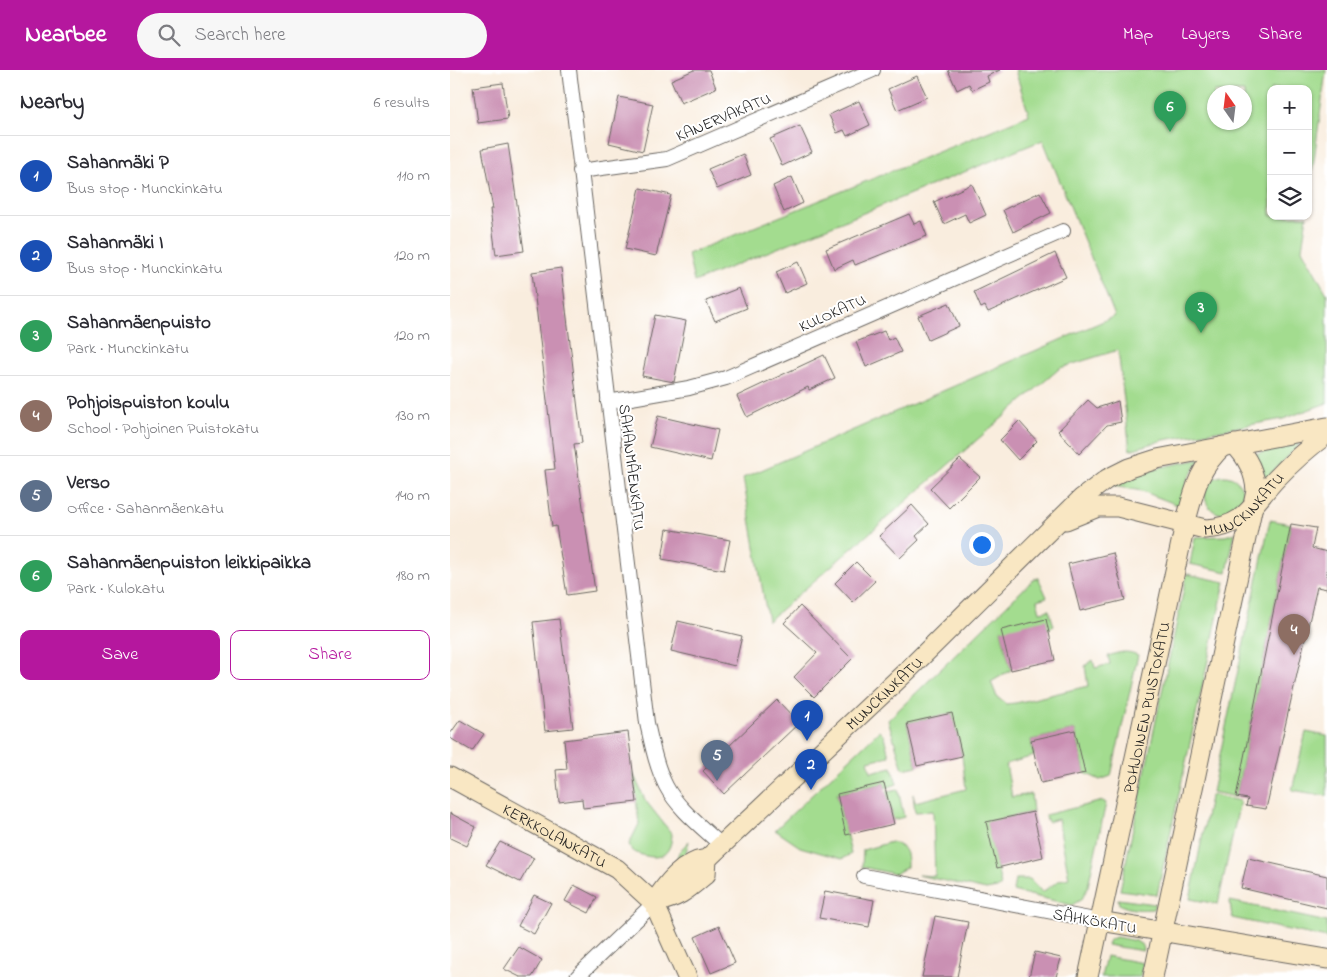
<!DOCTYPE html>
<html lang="en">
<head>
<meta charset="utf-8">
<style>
	:root { --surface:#fff; --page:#f7f7f7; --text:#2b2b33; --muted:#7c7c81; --line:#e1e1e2; --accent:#b5179e }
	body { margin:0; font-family:"Indie Flower",sans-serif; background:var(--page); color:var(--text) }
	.controls { position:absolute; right:15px; top:15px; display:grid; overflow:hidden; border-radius:10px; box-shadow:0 1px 4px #0004 }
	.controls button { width:45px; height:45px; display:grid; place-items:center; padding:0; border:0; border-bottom:1px solid var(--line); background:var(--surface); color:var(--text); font:25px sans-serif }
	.compass { position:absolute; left:757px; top:15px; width:45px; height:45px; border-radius:50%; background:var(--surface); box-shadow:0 1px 4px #0004; rotate:346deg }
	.you { position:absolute; left:531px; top:474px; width:18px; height:18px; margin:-12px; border:4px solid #fff; border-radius:50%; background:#1a73e8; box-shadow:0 0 0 8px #1a73e833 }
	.badge { display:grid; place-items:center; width:32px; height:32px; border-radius:50%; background:var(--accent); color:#fff; font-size:16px; font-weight:700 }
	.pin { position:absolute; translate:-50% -41px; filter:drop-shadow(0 1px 2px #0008) }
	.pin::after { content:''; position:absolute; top:26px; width:18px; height:15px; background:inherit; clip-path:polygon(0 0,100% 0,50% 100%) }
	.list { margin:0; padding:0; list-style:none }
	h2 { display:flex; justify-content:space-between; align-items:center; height:65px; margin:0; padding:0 20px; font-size:21px }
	h2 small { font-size:16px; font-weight:400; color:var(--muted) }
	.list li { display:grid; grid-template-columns:32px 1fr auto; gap:15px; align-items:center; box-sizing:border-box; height:80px; padding:0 20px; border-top:1px solid var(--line) }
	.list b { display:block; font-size:19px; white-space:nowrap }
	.list p { margin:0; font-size:16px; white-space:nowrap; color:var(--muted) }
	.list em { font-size:16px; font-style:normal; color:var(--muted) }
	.actions { display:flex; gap:10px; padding:15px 20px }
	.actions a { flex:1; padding:11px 0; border:1px solid var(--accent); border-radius:10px; text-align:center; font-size:18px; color:var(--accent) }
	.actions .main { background:var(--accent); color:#fff }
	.icon { flex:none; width:28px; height:28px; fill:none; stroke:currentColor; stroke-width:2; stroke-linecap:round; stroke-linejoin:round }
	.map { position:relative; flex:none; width:877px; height:907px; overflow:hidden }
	header { display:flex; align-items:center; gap:30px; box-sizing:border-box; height:70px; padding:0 25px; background:var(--accent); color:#fff }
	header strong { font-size:24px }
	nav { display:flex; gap:28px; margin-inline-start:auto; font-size:18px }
	.search { width:350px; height:45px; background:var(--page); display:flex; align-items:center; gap:12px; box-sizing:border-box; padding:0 18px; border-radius:28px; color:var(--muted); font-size:19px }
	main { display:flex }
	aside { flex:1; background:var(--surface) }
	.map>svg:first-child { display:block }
	.green { fill:#a3dc8f; stroke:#607c56; fill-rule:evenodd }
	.building { fill:#ca90b3 }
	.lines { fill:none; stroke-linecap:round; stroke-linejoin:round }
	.street-casing { stroke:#696560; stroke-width:16 }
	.secondary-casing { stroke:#696560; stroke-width:21 }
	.street { stroke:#fff; stroke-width:14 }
	.secondary { stroke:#f9e7c3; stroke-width:19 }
	.labels { text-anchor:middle; stroke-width:4; stroke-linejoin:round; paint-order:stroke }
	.street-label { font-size:16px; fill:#1c1c1c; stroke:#fff }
</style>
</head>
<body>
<header>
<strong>Nearbee</strong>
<div class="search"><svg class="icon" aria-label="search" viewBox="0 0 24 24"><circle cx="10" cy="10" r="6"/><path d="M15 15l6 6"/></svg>Search here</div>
<nav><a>Map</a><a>Layers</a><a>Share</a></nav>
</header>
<main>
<aside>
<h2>Nearby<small>6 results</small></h2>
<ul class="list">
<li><span class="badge" style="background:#1a4fb4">1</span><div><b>Sahanmäki P</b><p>Bus stop · Munckinkatu</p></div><em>110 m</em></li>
<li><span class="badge" style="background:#1a4fb4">2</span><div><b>Sahanmäki I</b><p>Bus stop · Munckinkatu</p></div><em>120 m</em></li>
<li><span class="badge" style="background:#2e9e5b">3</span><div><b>Sahanmäenpuisto</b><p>Park · Munckinkatu</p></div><em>120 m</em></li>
<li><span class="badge" style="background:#8d6e63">4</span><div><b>Pohjoispuiston koulu</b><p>School · Pohjoinen Puistokatu</p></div><em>130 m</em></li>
<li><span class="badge" style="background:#5c6f8a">5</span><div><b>Verso</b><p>Office · Sahanmäenkatu</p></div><em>140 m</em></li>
<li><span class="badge" style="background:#2e9e5b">6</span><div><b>Sahanmäenpuiston leikkipaikka</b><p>Park · Kulokatu</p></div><em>180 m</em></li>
</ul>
<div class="actions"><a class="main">Save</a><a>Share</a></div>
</aside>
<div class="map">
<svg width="877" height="907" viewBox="0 0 877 907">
	<rect width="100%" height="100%" fill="#fff"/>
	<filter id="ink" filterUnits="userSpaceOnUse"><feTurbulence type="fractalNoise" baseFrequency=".02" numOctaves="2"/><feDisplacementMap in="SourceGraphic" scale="10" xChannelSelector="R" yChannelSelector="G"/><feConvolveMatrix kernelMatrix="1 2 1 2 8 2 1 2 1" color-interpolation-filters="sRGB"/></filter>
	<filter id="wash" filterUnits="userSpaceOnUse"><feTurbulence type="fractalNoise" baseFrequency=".0096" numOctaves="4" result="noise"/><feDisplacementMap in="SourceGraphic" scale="20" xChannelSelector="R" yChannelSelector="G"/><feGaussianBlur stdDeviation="1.12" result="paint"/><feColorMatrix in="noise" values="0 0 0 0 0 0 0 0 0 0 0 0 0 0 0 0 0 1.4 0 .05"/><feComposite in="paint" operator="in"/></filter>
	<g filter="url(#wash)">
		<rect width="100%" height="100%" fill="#f9edde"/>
		<g class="green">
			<path d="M565 0H876L858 135V19H821V146H857L852 179 877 224V333L833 349 714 370 680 380 668 280 610 298 318 551 293 408 665 246 593 70 244 212 238 184 579 45ZM764 22H794V52H764Z"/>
			<polygon points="845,372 848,372 848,376 816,409 810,393 802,385"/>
			<polygon points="751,389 737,410 732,435 730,436 692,421 663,416 697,400"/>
			<circle cx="774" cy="425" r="19"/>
			<polygon points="820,450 841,454 786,727 762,722"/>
			<polygon points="785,463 777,502 740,494 745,467 775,466"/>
			<polygon points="737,504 775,512 707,825 670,820"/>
			<path d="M588 507 597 527 587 530 590 542 599 540 604 556 598 559 551 560 561 600 541 612 547 627 556 634 566 633 638 616 635 596 643 590 645 598 660 594 658 586C670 582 676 580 688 585L661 706 650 710 635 703 625 660 581 670 584 686 556 694 562 727 581 724 583 742 537 752 551 815 547 818 536 820 468 805 485 806 483 741 465 742 463 724 465 732 516 719 512 686 502 643 457 653 467 696 453 699 438 650 584 509Z"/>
			<polygon points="429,661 434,666 439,686 418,691 421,702 442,697 447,714 436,718 434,713 387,724 401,784 392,789 350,777 325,760"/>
			<polygon points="856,662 877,666 877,726 842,720"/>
			<path d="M183 703 195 730 222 764C221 792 202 790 182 781L179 774 189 754Z"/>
			<polygon points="448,719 454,747 443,750 437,721"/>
			<polygon points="763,725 790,731 768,834 740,829 760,727"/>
			<polygon points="653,731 656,733 638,816 632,829 622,835 563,821 565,809 580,809 592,822 610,810 619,808 608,749 598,752 595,745"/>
			<polygon points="239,771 235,786 225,794 229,782"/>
			<path d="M441 772C456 777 457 782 457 797L445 804 412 797 413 780Z"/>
			<path d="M668 829 705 834 703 839C693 840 678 840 669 834Z"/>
			<polygon points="780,831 877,852 877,868 782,848"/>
			<polygon points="666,867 686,871 692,875 693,881 657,875 659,870"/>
			<polygon points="656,886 693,893 690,907 651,907"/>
		</g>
		<g id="blocks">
			<g class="building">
				<polygon points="244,0 259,0 266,18 231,33 221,10"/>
				<polygon points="498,0 550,0 537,6 539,12 522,20 519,14 507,20"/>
				<polygon points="467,6 477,27 447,40 438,19"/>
				<polygon points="53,13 58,49 28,53 23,17"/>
				<polygon points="169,27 203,34 193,81 159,73"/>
				<polygon points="409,31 420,55 397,66 394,60 387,63 379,45"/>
				<polygon points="350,56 362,82 332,96 320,69"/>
				<polygon points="58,74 74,181 46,185 40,139 43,139 32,79"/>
				<polygon points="293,84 301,105 267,119 258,99"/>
				<polygon points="342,107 353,133 334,142 323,116"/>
				<polygon points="522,114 536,145 519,153 515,144 494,154 484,132"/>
				<polygon points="190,118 221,125 206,186 175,179"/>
				<polygon points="590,122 601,143 563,162 553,140"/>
				<polygon points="459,144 464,154 471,151 477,166 405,195 403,190 384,199 376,179"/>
				<polygon points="605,183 616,207 538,242 535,236 531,238 524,222"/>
				<polygon points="348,192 357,213 335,223 326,202"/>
				<polygon points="111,198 132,373 124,374 145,521 117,525 106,456 102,457 95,400 105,399 82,202"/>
				<polygon points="289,218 297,238 265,251 256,231"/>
				<polygon points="499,233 509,256 478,270 468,246"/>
				<polygon points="205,245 236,251 224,312 192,306"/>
				<polygon points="434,261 438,270 444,267 451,282 416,297 406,272"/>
				<polygon points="374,285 385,308 359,320 358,317 297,347 287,326"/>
				<polygon points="638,330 647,338 668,331 671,352 657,355 629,384 608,361"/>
				<polygon points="208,346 268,360 261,391 200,377"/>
				<polygon points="569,351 587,371 568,390 550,370"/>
				<polygon points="510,389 530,407 499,438 480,418"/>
				<polygon points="462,435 479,454 466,466 469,470 450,488 429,466"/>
				<polygon points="841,454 866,458 862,478 877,482 877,519 867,517 816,739 796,736 798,729 786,727"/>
				<polygon points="217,459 280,470 274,500 212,489"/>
				<polygon points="663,483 675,530 630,541 618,494"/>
				<polygon points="406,492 425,511 403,532 385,513"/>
				<polygon points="350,536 402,589 364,627 344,607 367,583 334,553"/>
				<polygon points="109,549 123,658 95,661 83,552"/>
				<polygon points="596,549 605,590 561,600 551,560"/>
				<polygon points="228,551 292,566 285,596 221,581"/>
				<polygon points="327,630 349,653 274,724 253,701"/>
				<polygon points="502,643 512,686 467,696 457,653"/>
				<polygon points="10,650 34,664 22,681 0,668 0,664"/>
				<polygon points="625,660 635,703 591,713 581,670"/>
				<polygon points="178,662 187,732 133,738 132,729 109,732 106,700 117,699 114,670"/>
				<polygon points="434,713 444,754 396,765 387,724"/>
				<polygon points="583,742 593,787 547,798 536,752"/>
				<polygon points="0,743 26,757 17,776 0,768"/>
				<polygon points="50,772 84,788 70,812 36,795"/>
				<polygon points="798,788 877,806 877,838 791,818"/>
				<polygon points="124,815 147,827 139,843 115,831"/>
				<polygon points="375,821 424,830 419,857 369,848"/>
				<polygon points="84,825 101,833 84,864 68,856"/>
				<polygon points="485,846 518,852 507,907 472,907"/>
				<polygon points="269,856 285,893 261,903 245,867"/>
				<polygon points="69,877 92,890 82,907 70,907 54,899"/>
				<polygon points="585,882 611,888 606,907 579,907"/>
			</g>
		</g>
	</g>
	<g filter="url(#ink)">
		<use href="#blocks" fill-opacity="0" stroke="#696560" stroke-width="1"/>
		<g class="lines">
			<defs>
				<g id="street">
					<path d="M119 0 197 653C202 675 206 696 216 716 228 739 253 758 271 775"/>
					<polyline points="130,101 217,89 423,0"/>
					<polyline points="158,332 239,318 276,308 613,161"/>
					<polyline points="414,806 650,851"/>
					<polyline points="127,907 204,833"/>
				</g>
				<g id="secondary">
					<path id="s1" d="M616 450 648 437H668L755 459C795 457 801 436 825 410 841 393 858 378 877 364"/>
					<path id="s2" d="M0 707 167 799 204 833 237 907"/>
					<path id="s3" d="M204 833C216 814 233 792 257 789L459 599 632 428 657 409 679 398 707 389 877 357"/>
					<path d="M204 833C230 827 236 821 256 804L257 789"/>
					<polyline points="650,851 877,889"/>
					<path id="s4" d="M638 907 735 454C744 422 748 399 773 376"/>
					<path d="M703 907 806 421C805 402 797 387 784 374"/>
				</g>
			</defs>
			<use href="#street" class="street-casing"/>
			<use href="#secondary" class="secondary-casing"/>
			<use href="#street" class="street"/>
			<use href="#secondary" class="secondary"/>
		</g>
	</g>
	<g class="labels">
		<g class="street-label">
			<text transform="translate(273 46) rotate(-23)" y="6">KANERVAKATU</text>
			<text transform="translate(382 242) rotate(-24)" y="6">KULOKATU</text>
			<text transform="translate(183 397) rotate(83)" y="6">SAHANMÄENKATU</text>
			<text dy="6" stroke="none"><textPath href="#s1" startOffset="192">MUNCKINKATU</textPath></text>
			<text dy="6" stroke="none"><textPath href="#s3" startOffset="314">MUNCKINKATU</textPath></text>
			<text dy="6" stroke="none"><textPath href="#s4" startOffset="276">POHJOINEN PUISTOKATU</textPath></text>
			<text dy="6" stroke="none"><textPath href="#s2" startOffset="120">KERKKOLANKATU</textPath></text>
			<text transform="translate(645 850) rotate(10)" y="6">SÄHKÖKATU</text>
		</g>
	</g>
</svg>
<div class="controls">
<button>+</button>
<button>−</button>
<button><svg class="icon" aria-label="layers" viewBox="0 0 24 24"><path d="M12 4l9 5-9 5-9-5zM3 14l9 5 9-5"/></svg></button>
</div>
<svg class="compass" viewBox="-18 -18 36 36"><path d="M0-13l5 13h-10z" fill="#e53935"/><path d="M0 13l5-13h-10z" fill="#7c7c81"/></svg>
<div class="you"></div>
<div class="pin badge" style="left:357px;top:671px;background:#1a4fb4">1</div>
<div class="pin badge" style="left:361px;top:720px;background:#1a4fb4">2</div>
<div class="pin badge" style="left:751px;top:263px;background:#2e9e5b">3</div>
<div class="pin badge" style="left:844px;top:585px;background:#8d6e63">4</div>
<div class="pin badge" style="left:267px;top:711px;background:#5c6f8a">5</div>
<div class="pin badge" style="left:720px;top:62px;background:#2e9e5b">6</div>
</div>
</main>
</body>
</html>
